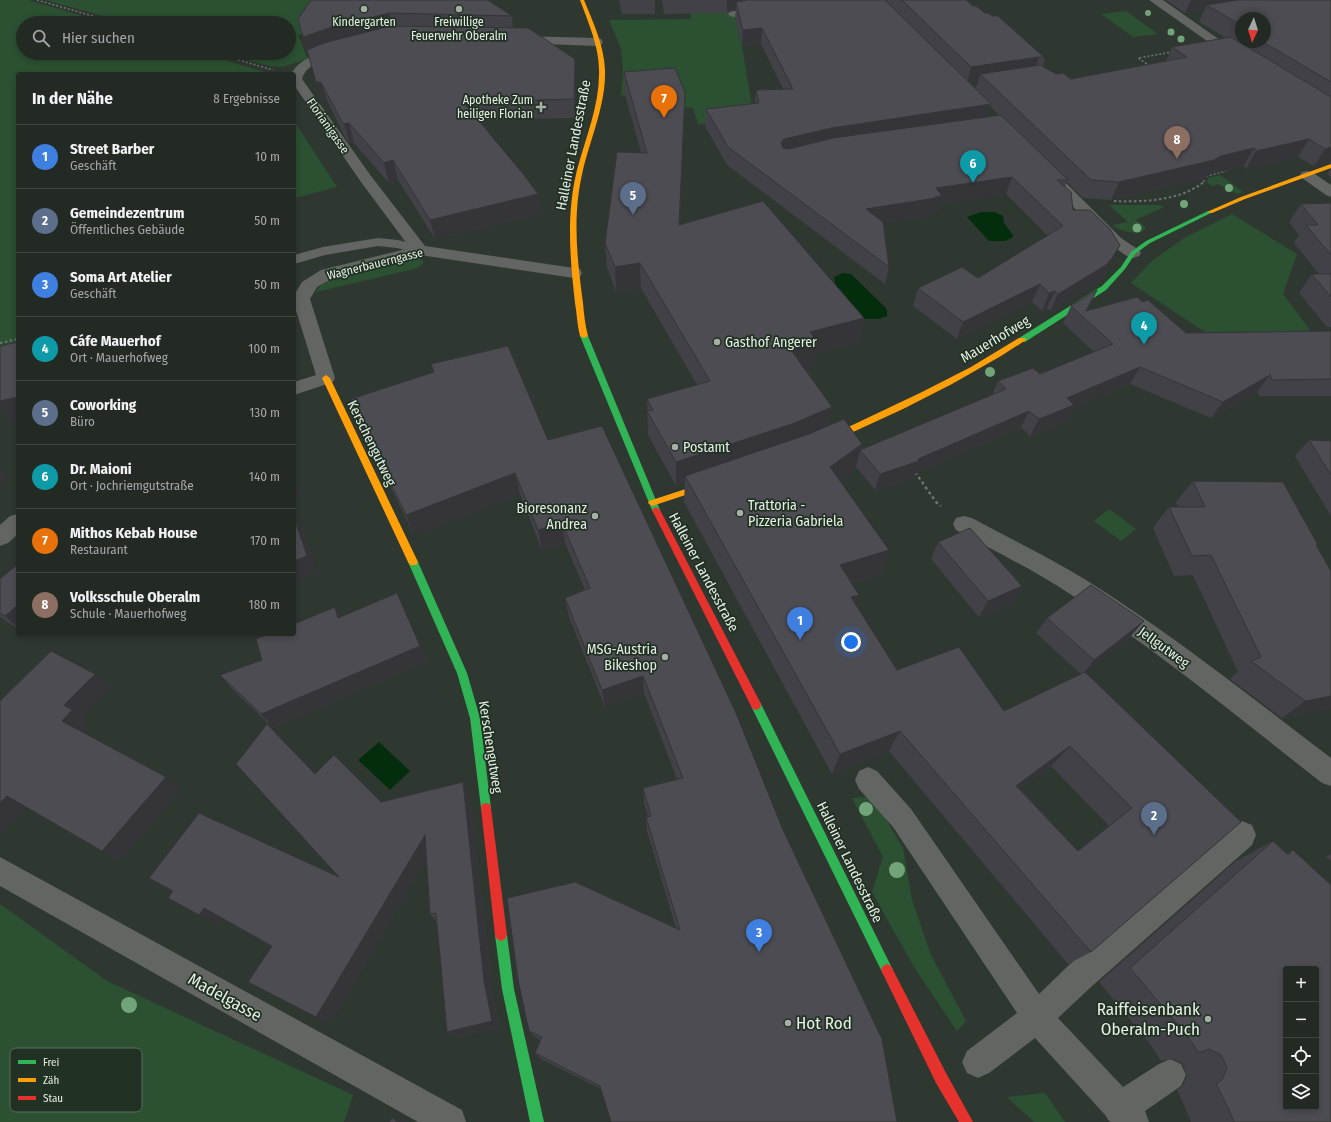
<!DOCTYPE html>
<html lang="de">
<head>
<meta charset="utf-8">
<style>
	:root { --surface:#232a24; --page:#2f3631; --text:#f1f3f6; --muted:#a3a7a6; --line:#404641; --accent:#a5afa6 }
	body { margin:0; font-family:"Fira Sans Condensed",sans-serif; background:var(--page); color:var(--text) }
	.controls { position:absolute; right:12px; bottom:12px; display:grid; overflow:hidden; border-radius:4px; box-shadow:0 2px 6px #0003 }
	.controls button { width:36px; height:36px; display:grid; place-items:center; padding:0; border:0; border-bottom:1px solid var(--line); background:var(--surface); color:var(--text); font:20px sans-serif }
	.compass { position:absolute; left:1235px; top:12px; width:36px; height:36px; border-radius:50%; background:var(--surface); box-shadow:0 2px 6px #0003; rotate:184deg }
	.you { position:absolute; left:851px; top:642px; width:14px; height:14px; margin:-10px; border:3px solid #fff; border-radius:50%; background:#1a73e8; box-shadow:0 0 0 6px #1a73e833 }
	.badge { display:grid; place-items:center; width:26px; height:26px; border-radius:50%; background:var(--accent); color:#fff; font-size:13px; font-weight:700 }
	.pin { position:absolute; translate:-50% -33px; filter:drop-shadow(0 1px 2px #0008) }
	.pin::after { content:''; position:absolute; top:21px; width:14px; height:12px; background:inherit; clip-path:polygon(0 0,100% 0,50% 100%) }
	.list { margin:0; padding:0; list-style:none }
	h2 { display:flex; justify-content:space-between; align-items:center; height:52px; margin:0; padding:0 16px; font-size:17px }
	h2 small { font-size:13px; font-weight:400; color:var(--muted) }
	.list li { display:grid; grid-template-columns:26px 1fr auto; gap:12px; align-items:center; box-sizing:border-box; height:64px; padding:0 16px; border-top:1px solid var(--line) }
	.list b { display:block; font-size:15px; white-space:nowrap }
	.list p { margin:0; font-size:13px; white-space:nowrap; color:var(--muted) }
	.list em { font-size:13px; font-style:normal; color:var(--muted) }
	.icon { flex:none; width:22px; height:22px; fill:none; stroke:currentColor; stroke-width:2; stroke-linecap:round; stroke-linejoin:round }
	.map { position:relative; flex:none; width:1331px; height:1122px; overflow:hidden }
	.search { position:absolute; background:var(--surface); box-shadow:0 2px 6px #0003; left:16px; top:16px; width:280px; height:44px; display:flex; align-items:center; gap:10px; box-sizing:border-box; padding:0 14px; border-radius:22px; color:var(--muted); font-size:15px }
	.panel { position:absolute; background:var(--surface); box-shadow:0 2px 6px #0003; left:16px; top:72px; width:280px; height:564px; border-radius:4px }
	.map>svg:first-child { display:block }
	.green { fill:#2b5032 }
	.water { fill:#042d0d }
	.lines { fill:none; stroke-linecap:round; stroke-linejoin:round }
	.path-far2 { stroke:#6e736f; stroke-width:1.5; stroke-dasharray:2 2; stroke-linecap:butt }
	.path-far1 { stroke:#6e736f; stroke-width:2; stroke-dasharray:2.5 2.5; stroke-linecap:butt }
	.path { stroke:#6e736f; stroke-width:2.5; stroke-dasharray:3 3; stroke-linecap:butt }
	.lane { fill:#626562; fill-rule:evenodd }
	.street { fill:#626562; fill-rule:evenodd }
	.fast { fill:#30b455; fill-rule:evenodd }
	.slow { fill:#ff9f0a; fill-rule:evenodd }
	.jam { fill:#e5322d; fill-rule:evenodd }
	.tree { fill:#72a479 }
	.wall { fill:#414147; fill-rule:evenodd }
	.shaded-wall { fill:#353539 }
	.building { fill:#4c4c52; stroke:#353539; fill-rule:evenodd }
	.poi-dot { fill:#a5afa6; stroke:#213123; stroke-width:1.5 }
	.labels { text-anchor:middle; stroke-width:3.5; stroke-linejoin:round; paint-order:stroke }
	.far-poi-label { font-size:12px; fill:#e5efe6; stroke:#213123 }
	.far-street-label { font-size:12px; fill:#e5efe6; stroke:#213123 }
	.street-label { font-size:14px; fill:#e5efe6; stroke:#213123 }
	.poi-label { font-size:14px; fill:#e5efe6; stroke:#213123; text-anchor:start }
	.near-street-label { font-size:17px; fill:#e5efe6; stroke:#213123 }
	.near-poi-label { font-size:17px; fill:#e5efe6; stroke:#213123; text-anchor:end }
	.key { fill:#213123; stroke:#5c6a5e; stroke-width:1 }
	.key-label { font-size:11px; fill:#e5efe6 }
</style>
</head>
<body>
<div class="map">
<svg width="1331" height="1122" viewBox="0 0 1331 1122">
	<rect width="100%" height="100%" fill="#2f3830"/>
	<g class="green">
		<polygon points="0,0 28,0 107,23 23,23 23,53 202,53 271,74 18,74 18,344 0,348"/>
		<polygon points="45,0 321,0 307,33 298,35 308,59 282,67 271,66 257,63 227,53 289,53 289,23 129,23"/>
		<polygon points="689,0 733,9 742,46 756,130 720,123 698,124 693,108 681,107 621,95 623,70 621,48 609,20 691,19"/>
		<polygon points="1126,11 1158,34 1133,37 1101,14"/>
		<polygon points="294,121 337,187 294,198"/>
		<polygon points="1220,175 1243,192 1237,194 1218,184 1213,186 1207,183 1208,178"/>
		<path d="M1109 205H1158L1164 207 1136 220 1146 227 1142 232C1131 233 1122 232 1112 225L1128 222Z"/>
		<polygon points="1232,214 1297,254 1283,294 1313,334 1211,336 1131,283 1152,261 1184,238"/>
		<path d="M419 258 424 262 418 268 316 292C319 287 321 284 326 281 343 270 398 259 419 258Z"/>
		<polygon points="1109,509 1136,529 1121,541 1094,521"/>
		<polygon points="865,797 877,804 903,848 912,900 931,955 966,1021 957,1031 914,967 872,892 883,857 852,798"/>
		<polygon points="0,904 107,981 353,1095 344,1122 0,1122"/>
		<polygon points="1045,1093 1065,1122 1034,1122 1007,1097"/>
	</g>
	<g class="water">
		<polygon points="981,212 995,212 1003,216 1004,223 1013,235 1012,238 1005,241 989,241 967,217"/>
		<polygon points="843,273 851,274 887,309 887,316 879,319 860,319 836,289 834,277"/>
		<polygon points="379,742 410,771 390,790 358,760"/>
	</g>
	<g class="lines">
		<g class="path-far2">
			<polyline points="37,0 117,23"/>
			<polyline points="215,53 273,70"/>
			<polyline points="1150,66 1138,58 1172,52"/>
			<polyline points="1204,182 1203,177 1226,171"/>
		</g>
		<g class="path-far1">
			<path d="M1114 201C1144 202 1181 201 1205 181"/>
			<polyline points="0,343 18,339"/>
		</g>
		<polyline class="path" points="915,472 936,502 941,506"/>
		<polygon class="lane" points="378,238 398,240 425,247 427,250 425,253 420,254 397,248 378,246 325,255 294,264 294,255 323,247"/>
		<g class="street">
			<polygon points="781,0 802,0 800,2 734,17 730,16 728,14 730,12"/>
			<polygon points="1149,0 1163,0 1244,57 1242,60 1234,60"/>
			<polygon points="518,36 597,38 601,39 603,42 601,45 597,46 514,43 512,40 514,37"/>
			<path d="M339 49 343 50 345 53 343 56C328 59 307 62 302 79L371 176 425 246 574 268 580 269 582 273 580 277 574 278 420 255 333 278 317 287 310 299 335 378 333 382 294 395V382L316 375 294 304V295L302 282 321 270 410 248 361 182 294 85V74H291C301 56 321 54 339 49Z"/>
			<polygon points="1307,171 1312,172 1331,185 1331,197 1326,195 1302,178 1300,175 1302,172"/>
			<polygon points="1051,172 1056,173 1121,238 1139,250 1141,253 1139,256 1133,258 1127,256 1109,244 1046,179 1044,176 1046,173"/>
			<polygon points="18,514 18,534 8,543 0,546 0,525 10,516"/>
			<path d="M964 516 972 518C1010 539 1049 557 1086 580 1172 634 1251 697 1331 758V786L1322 783C1239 718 1158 651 1070 594 1034 570 994 551 956 530L953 524 956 518Z"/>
			<polygon points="868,767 877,771 911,809 1039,994 1069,965 1232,825 1242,821 1252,825 1256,835 1252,845 1091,987 1058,1018 1123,1087 1159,1064 1170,1059 1181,1064 1186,1075 1181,1086 1145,1111 1149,1122 1111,1122 1108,1120 1106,1116 1035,1038 989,1073 978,1078 967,1073 962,1062 967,1051 1017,1013 893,827 859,789 855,780 859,771"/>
			<polygon points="0,857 462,1110 466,1122 418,1122 0,886"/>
		</g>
		<g class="fast">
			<polygon points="1208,211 1213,212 1150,243 1135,254 1125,269 1106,290 1025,342 1019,342 1019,338 1102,286 1121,267 1131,252 1146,241"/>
			<polygon points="581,334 584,334 588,336 660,510 659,512 653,512 652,510 580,336"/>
			<polygon points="413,558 416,559 418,562 467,673 480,718 491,808 490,812 486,813 482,812 481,808 470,718 457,673 408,562 410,559"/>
			<polygon points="756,700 760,702 891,966 893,970 891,974 887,976 883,974 752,708 751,705 752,702"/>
			<polygon points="501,929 505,931 507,935 514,989 544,1122 530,1122 502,989 495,935 497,931"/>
		</g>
		<g class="slow">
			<path d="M580 0H584C593 22 604 45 605 70 606 104 591 137 583 170 572 215 577 258 583 303 584 314 585 325 588 336L584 338 580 336C577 325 577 314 575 303 570 258 566 215 577 170 586 137 600 104 599 70 599 46 588 22 580 0Z"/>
			<polygon points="1331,164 1331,168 1245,199 1212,213 1207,212 1241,197"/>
			<polygon points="1019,338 1025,338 1026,340 1001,356 952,384 903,409 827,444 821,444 820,442 821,440 922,392 971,367"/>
			<polygon points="326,375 330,378 418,562 416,565 410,565 408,562 322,378"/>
			<polygon points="713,480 717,483 716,485 652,506 648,503 649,501"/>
		</g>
		<g class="jam">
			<polygon points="656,507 660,510 760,702 761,705 760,708 756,710 752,708 652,510"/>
			<polygon points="486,803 490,804 491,808 507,935 505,939 501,941 497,939 495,935 481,808 482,804"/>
			<polygon points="887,964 891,966 946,1073 973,1122 959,1122 936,1083 883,974 881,970 883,966"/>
		</g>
	</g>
	<g class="tree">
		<circle cx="1148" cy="13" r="3"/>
		<circle cx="1171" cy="32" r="3.5"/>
		<circle cx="1181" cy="39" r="3.5"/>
		<circle cx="1229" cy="188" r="4"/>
		<circle cx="1184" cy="204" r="4"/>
		<circle cx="1137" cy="228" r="4.5"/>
		<circle cx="990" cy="372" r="5"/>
		<circle cx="866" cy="809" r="7"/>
		<circle cx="897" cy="870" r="8"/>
		<circle cx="129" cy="1005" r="8"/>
	</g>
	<g class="wall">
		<polygon points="311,0 512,16 513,28 575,59 576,77 575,118 479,120 538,194 540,214 435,239 398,180 389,183 354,143 350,143 346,139 327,100 322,101 307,50"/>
		<polygon points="619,0 655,0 655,14 622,14"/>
		<path d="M662 0H966L973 6 985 13 1045 58 1043 67 1056 74 1071 79 1166 61 1172 47 1226 38 1199 22 1204 10 1185 13 1166 0H1331V161L1314 166 1298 157 1246 169 1244 166 1211 174 1204 178 1111 200 1083 198 1067 182 1065 187 1073 210 1105 275 1097 283 1050 311 1047 308 1042 311 1032 302 957 339 913 306 918 288 978 278 1048 236 1006 194 940 204 937 213 932 214 931 216 883 223 889 267 885 284 727 165 705 126 706 109 755 104 756 90 783 89 761 44 742 46 735 18 736 9 730 11 727 13 664 14ZM1241 18 1265 42H1241ZM975 82H978L975 89 969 83ZM990 106 999 115 987 117Z"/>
		<path d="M624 72 685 93 680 224 864 318 859 342 816 353 814 367 805 369 832 407 828 426 862 444 861 450 992 395 998 381 1040 374 1094 352 1063 323 1071 306 1087 311 1142 302 1186 333 1331 331V396H1259L1257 392 1211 418 1130 384 1073 408 1065 422 1030 436 1021 427 915 474 914 478 875 490 856 467 855 470 840 481 889 550 880 575 852 584 855 604 897 670 1004 711 1081 674 1036 633 1047 618 1144 621 1130 637 1085 672 1241 822 1091 952 1068 964 889 751 832 774 684 502 685 482 676 486 648 435 647 399 697 385 641 288 616 292 607 267 605 243 641 152 625 95ZM1051 766 1109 826 1078 851 1020 789Z"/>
		<polygon points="1331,168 1331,177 1327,174"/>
		<polygon points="1331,203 1331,327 1327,327 1299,293 1312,274 1319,274 1294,243 1299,235 1289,222 1301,204"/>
		<polygon points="431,364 548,440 783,830 601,1089 541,1059 535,1053 540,1040 535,1037 529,1031 676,928 647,831 646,817 648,817 644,803 643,788 677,779 644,693 605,707 569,617 565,598 585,590 565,543 542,550 520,494 414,535 375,455 351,399 433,372"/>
		<polygon points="1309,440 1331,441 1331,516 1295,456"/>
		<polygon points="1193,481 1318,545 1316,547 1331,708 1282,718 1230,679 1238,672 1193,575 1174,576 1153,528 1169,507 1178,507 1176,502"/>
		<polygon points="938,542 1012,603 979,617 931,559"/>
		<polygon points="18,564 18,629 0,617 0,579"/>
		<polygon points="397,593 427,661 273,728 233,690 220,675 262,660 341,617"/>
		<polygon points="315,774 381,802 470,796 492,989 499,1027 456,1038 436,921 430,914 426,859 330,1024 272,947 222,918 217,925 173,892 149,878 339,877"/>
		<polygon points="1273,841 1287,854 1293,850 1331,1122 1191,1122 1187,1112 1177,1090 1182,1087 1187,1076 1182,1063 1173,1059 1161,1061 1150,1044 1099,982 1236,861"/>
		<polygon points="1331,854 1331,861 1326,857"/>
	</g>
	<g class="shaded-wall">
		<polygon points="727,0 774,0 736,2 736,9 730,11 727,13"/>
		<polygon points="1191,0 1268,0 1207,5 1204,10 1185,13"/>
		<polygon points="389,13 394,34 309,57 303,37 332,27"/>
		<polygon points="762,28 761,44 742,46 743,30"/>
		<polygon points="1039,57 1034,74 980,74 978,82 967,83 971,67"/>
		<polygon points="575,59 576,77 575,118 574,99"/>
		<polygon points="316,82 321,82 327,100 322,101"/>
		<polygon points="685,93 684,116 679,249 679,225"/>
		<polygon points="991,104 986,121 782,157 781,143 784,139 832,128"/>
		<polygon points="349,123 354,143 350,143 344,124"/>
		<polygon points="1309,139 1298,157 1246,169 1256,151"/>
		<polygon points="1331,147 1331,161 1314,166 1325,149"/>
		<polygon points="1254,148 1244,166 1211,174 1204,178 1111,200 1119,182"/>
		<polygon points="393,160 398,180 389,183 384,163"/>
		<polygon points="1012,177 1006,194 940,204 937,213 932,214 931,216 863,226 866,209 936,188"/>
		<polygon points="538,194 540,214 435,239 430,220"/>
		<polygon points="1120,245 1105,275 1097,283 1050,311 1058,294"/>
		<polygon points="640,263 641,288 616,292 615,267"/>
		<polygon points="1040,284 1032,302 957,339 963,322"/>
		<polygon points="1055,291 1047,308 1042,311 1049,293"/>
		<polygon points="864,318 859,342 816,353 814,367 787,374 791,350 810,332"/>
		<polygon points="1140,367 1130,384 1073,408 1065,422 1030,436 1039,419 1067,398"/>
		<polygon points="1270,375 1257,392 1211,418 1223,402"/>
		<polygon points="18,397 18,422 13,423 0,408 0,401"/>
		<polygon points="832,407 827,431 685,476 685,482 676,486 676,462"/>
		<polygon points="1029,411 1021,427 915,474 914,478 875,490 880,474 918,459"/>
		<polygon points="862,444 855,470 824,493 830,467"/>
		<polygon points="0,468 9,477 0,485"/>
		<polygon points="515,473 520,494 414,535 406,515"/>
		<polygon points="294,477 301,492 294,495"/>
		<polygon points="294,507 317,572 294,581"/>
		<polygon points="562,523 565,543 542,550 538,530"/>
		<polygon points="889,550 880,575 833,590 840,565"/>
		<polygon points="1022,586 1012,603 979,617 988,601"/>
		<polygon points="397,593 427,661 273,728 261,714"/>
		<polygon points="859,595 851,618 851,597"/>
		<polygon points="18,605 18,628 5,616"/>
		<polygon points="335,607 345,623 338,618"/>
		<polygon points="1144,621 1130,637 1082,675 1094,660"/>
		<polygon points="95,674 111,687 81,717 88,723 78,733 62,721 64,705"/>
		<polygon points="643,676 644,693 605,707 602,690"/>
		<polygon points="1331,696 1331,708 1282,718 1305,701"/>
		<polygon points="900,731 889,751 832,774 840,754"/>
		<polygon points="1070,746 1051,766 1000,804 1016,786"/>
		<polygon points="166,777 180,789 120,861 102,851"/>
		<polygon points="463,782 470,796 492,989 499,1027 456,1038 447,1032 484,981"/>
		<polygon points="7,796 26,807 1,834 0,833 0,803"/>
		<polygon points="425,835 433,847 330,1024 316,1017"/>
		<polygon points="204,908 222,918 217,925 199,915"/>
		<polygon points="392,1118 407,1121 409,1122 398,1122"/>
	</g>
	<g class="building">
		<polygon points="311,0 488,0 512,16 389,13 332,27 303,37 298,19"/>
		<polygon points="747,0 885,0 991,104 832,128 784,139 781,143 783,148 789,149 833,138 1001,115 1068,180 1057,180 1071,192 1073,210 1090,210 1110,229 1120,245 1113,257 1106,265 1058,294 1055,291 1049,293 1040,284 963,322 918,288 962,267 978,278 1063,226 1012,177 936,188 942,196 935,197 936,198 866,209 883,222 889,267 728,147 706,109 759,103 756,90 793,89 762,28 743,30 736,2"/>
		<polygon points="902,0 966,0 973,6 976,6 985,13 988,13 992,16 998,16 1045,58 1039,57 971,67"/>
		<polygon points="1237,0 1331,0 1331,82 1263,42 1265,42 1265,18 1241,18 1241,25 1207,5"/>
		<polygon points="390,26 528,28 575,59 574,99 463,102 524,175 538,194 430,220 393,160 384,163 349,123 344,124 341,120 321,82 316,82 307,50 324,43"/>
		<polygon points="1231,37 1331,97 1331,147 1325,149 1309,139 1256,151 1254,148 1221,156 1214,160 1119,182 1091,180 980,74 1040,65 1056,74 1063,73 1071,79 1187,57 1172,47"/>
		<polygon points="675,68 685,93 679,225 763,201 864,318 810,332 818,343 791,350 832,407 792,424 676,462 647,411 653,410 647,399 710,381 640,263 615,267 605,243 617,152 647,153 624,72"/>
		<polygon points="1331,203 1331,255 1306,225 1318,225 1301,204"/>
		<polygon points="1312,274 1331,274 1331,297"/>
		<polygon points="1097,290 1086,311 1137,297 1142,302 1148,300 1186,333 1331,331 1331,379 1272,380 1270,375 1223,402 1140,367 1067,398 1074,405 1039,419 1029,411 918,459 919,461 880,474 860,450 1006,389 998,381 1033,368 1040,374 1113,344 1071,306"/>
		<polygon points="18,342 18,397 0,401 0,346"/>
		<polygon points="508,346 548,440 602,426 736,713 783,830 882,1039 897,1122 611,1122 600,1086 535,1053 542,1037 529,1031 518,980 507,898 575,882 680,930 646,817 651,816 643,788 683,778 643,676 602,690 565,598 590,588 562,523 538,530 515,473 406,515 366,434 351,399 434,372 431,364"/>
		<path d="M844 419 862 444 830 467 889 550 840 565 859 595 851 597 897 670 959 647 1004 711 1085 672 1241 822 1091 952 900 731 840 754 685 476 809 434ZM1070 746 1132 808 1078 851 1016 786Z"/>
		<polygon points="1309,440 1331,441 1331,475"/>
		<polygon points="1193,481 1283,482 1318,545 1316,545 1331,571 1331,696 1305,701 1251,661 1261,657 1211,555 1192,556 1169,507 1205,507"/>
		<polygon points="294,517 307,556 294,561"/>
		<polygon points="970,528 1022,586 988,601 938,542"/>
		<polygon points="18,564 18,605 5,616 0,613 0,579"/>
		<polygon points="1091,585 1144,621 1094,660 1047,618"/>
		<polygon points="397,593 420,646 261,714 220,675 262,660 256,639 268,634 294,634 294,624 335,607 338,618"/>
		<polygon points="51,651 95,674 64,705 72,710 62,721 166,777 102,851 7,796 0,803 0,701"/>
		<polygon points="267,724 315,774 334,755 381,802 463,782 484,981 492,1021 447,1032 436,913 430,914 425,835 316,1017 248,982 272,946 204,908 199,915 168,898 173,891 149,878 199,813 339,877 236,764"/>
		<path d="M1273 841 1288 855 1293 850 1331 885V1122H1234L1228 1108 1216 1084 1222 1080 1227 1068 1221 1055 1209 1049 1199 1053 1186 1034 1130 968ZM1286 969H1316V1107H1286Z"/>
		<polygon points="392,1118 398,1122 389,1122"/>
	</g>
	<g class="poi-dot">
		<circle cx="364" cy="9" r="4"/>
		<circle cx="459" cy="9" r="4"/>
		<path d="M539 101h4v4h4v4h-4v4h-4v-4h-4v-4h4z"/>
		<circle cx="717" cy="342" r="4"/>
		<circle cx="675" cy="447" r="4"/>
		<circle cx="740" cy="513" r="4"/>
		<circle cx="595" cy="516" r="4"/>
		<circle cx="665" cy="657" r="4"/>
		<circle cx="1208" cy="1019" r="4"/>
		<circle cx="788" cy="1023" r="4"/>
	</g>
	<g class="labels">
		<g class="far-poi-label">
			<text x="364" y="26">Kindergarten</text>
			<text x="459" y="26">Freiwillige<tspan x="459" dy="14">Feuerwehr Oberalm</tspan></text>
			<text x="533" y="104" text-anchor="end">Apotheke Zum<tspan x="533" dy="14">heiligen Florian</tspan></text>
		</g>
		<g class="far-street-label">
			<text transform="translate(328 126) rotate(55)" y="4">Florianigasse</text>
			<text transform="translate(375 264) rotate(-14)" y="4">Wagnerbauerngasse</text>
		</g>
		<g class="street-label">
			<text transform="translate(573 145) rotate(-79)" y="5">Halleiner Landesstraße</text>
			<text transform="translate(995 339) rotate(-31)" y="5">Mauerhofweg</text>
			<text transform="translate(372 443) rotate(64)" y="5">Kerschengutweg</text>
			<text transform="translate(704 572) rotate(62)" y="5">Halleiner Landesstraße</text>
			<text transform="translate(1164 647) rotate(36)" y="5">Jellgutweg</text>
			<text transform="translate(491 747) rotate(81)" y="5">Kerschengutweg</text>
			<text transform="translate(850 862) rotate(64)" y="5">Halleiner Landesstraße</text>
		</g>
		<g class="poi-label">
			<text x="725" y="347">Gasthof Angerer</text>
			<text x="683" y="452">Postamt</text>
			<text x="748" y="510">Trattoria -<tspan x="748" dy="16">Pizzeria Gabriela</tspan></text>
			<text x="587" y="513" text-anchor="end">Bioresonanz<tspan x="587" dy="16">Andrea</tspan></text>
			<text x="657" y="654" text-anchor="end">MSG-Austria<tspan x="657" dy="16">Bikeshop</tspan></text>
		</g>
		<g class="near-street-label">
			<text transform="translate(225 997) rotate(29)" y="6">Madelgasse</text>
		</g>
		<g class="near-poi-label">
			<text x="1200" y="1015">Raiffeisenbank<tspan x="1200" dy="20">Oberalm-Puch</tspan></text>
			<text x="796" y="1029" text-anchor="start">Hot Rod</text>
		</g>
	</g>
	<rect x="10" y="1048" width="132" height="64" rx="6" class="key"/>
	<rect x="18" y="1060" width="18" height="4" fill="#30b455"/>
	<rect x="18" y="1078" width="18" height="4" fill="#ff9f0a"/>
	<rect x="18" y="1096" width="18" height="4" fill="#e5322d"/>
	<g class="key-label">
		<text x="43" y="1066">Frei</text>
		<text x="43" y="1084">Zäh</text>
		<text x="43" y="1102">Stau</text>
	</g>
</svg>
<div class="controls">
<button>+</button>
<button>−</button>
<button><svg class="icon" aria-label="locate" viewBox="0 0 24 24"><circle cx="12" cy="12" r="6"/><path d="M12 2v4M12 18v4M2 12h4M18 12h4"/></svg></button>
<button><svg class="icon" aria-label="layers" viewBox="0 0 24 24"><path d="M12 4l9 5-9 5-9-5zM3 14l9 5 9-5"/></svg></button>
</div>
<svg class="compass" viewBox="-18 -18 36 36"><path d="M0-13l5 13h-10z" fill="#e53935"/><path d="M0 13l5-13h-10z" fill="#a3a7a6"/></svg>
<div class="you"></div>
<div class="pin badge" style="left:800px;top:640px;background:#3f7fe0">1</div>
<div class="pin badge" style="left:1154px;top:835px;background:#5c6f8a">2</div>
<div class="pin badge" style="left:759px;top:952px;background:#3f7fe0">3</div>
<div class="pin badge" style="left:1144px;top:345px;background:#0f9aa8">4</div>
<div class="pin badge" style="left:633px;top:215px;background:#5c6f8a">5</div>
<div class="pin badge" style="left:973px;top:183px;background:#0f9aa8">6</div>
<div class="pin badge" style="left:664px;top:118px;background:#e8710a">7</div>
<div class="pin badge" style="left:1177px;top:159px;background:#8d6e63">8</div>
<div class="search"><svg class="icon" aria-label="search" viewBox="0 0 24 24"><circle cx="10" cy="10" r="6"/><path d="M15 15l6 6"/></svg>Hier suchen</div>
<section class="panel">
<h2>In der Nähe<small>8 Ergebnisse</small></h2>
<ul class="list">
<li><span class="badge" style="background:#3f7fe0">1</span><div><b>Street Barber</b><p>Geschäft</p></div><em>10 m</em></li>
<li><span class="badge" style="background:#5c6f8a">2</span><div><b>Gemeindezentrum</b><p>Öffentliches Gebäude</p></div><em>50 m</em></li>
<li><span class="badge" style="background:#3f7fe0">3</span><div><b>Soma Art Atelier</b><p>Geschäft</p></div><em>50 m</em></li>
<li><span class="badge" style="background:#0f9aa8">4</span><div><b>Cáfe Mauerhof</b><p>Ort · Mauerhofweg</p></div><em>100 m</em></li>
<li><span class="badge" style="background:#5c6f8a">5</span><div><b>Coworking</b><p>Büro</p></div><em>130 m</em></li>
<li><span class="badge" style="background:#0f9aa8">6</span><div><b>Dr. Maioni</b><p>Ort · Jochriemgutstraße</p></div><em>140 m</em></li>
<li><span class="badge" style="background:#e8710a">7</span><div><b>Mithos Kebab House</b><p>Restaurant</p></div><em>170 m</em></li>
<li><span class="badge" style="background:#8d6e63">8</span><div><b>Volksschule Oberalm</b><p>Schule · Mauerhofweg</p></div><em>180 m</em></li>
</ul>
</section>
</div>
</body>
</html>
